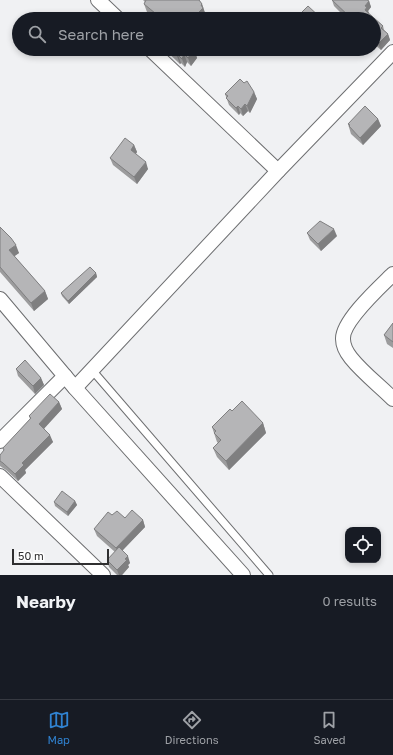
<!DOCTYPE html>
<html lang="en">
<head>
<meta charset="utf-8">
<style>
	:root { --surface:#171b24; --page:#242831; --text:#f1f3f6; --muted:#9ea1a6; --line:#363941; --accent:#3083d2 }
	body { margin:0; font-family:"Golos Text",sans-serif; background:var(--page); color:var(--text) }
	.controls { position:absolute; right:12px; bottom:12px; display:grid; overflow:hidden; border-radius:8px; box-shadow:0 2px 6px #0003 }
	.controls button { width:36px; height:36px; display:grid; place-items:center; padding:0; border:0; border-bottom:1px solid var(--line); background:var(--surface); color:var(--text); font:20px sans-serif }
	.scale { position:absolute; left:12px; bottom:10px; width:97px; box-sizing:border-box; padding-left:4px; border:2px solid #2f2f30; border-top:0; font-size:11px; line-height:14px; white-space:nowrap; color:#2f2f30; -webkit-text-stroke:3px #fff; paint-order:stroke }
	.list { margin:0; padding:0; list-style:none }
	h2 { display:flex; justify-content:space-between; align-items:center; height:52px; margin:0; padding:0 16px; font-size:17px }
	h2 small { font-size:13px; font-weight:400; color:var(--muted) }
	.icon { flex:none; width:22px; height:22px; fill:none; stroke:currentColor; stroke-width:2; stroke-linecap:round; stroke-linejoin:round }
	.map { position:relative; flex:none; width:393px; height:575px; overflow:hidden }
	.search { position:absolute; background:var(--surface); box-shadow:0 2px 6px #0003; left:12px; right:12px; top:12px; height:44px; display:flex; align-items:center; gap:10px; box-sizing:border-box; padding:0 14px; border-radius:22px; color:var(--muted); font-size:15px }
	.sheet { height:124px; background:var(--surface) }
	nav { display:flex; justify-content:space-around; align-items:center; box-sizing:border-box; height:56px; border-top:1px solid var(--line); background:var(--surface); font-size:11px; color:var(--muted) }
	nav a { display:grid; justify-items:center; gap:2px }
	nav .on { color:var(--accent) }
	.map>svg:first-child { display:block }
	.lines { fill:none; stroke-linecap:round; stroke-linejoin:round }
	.service-casing { stroke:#6d6e70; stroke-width:9 }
	.minor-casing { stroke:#6d6e70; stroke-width:16 }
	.service { stroke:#fff; stroke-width:7 }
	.minor { stroke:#fff; stroke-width:14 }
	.wall { fill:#9c9c9d }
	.shaded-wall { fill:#7f7f80 }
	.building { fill:#b5b5b7; stroke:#7f7f80 }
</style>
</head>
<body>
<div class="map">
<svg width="393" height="575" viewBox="0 0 393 575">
	<rect width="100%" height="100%" fill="#f0f1f3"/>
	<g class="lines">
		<defs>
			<polyline id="service" points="92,370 269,575"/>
			<g id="minor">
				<polyline points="98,0 118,19"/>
				<polyline points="150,49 278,171"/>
				<path d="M393 274C381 286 342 321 343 339 343 346 347 353 351 358 363 373 380 386 393 399"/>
				<polyline points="0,299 75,388 243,575"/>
				<polyline points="75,388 278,171 393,52"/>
				<polyline points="0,441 65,376"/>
				<polyline points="0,476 103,575"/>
			</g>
		</defs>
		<use href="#service" class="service-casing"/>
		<use href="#minor" class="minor-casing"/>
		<use href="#service" class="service"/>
		<use href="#minor" class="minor"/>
	</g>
	<g class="wall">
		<polygon points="143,0 199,0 202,4 206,16 203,19 155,19 147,12 144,4 145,2"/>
		<polygon points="332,0 367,0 369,1 371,7 368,11 369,13 369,14 383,26 384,30 388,34 390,40 381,50 374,44 374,19 347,19 334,6"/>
		<polygon points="164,49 200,49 196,55 197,58 191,66 187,62 185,67 181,63 180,64"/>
		<polygon points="254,92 257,99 250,113 248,111 243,116 240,113 239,115 229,105 225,94"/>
		<polygon points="378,119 381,126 363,145 351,134 348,124"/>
		<polygon points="134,145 137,152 136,154 148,169 137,184 113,165 110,158"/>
		<polygon points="0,227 19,253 14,256 45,291 48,299 34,311 0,272"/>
		<polygon points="307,233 337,236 321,251 310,240"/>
		<polygon points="96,273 97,277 69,304 62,296 61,293"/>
		<polygon points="393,323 393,348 387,344 384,335"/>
		<polygon points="16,369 41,378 44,385 35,394 18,376"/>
		<polygon points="59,402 62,409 44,428 53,442 25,470 26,473 18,481 6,470 0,466 0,455 4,451 3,448 30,419 29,416"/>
		<polygon points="232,411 263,423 266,433 229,470 217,457 213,448 218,443 217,442 212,427"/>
		<polygon points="75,501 77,505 68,516 55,506 54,502"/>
		<polygon points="112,515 143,520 145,527 122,551 130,563 128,565 129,567 122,575 117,575 109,567 107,560 115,552 97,536 94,529"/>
	</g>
	<g class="shaded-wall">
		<polygon points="369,1 371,7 368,11 369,13 367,16 365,10 365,6"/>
		<polygon points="202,4 206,16 203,19 192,19"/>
		<polygon points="388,34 390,40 381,50 378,44"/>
		<polygon points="193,49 200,49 196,55 197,58 191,66 188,58"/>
		<polygon points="184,54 187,62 185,67 182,59"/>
		<polygon points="178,55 181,63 180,64 177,56"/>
		<polygon points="254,92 257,99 250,113 247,106"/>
		<polygon points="245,104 248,111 243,116 241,109"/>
		<polygon points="238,106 240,113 239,115 236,108"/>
		<polygon points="378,119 381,126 363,145 360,138"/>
		<polygon points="134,145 137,152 133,157 131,150"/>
		<polygon points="146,162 148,169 137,184 134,177"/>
		<polygon points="334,229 337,236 321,251 318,244"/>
		<polygon points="16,245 19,253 12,258 9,250"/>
		<polygon points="96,273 97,277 69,304 68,301"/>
		<polygon points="45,291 48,299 34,311 31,303"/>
		<polygon points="41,378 44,385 35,394 33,386"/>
		<polygon points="59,402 62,409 42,431 39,424"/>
		<polygon points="263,423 266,433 229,470 226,461"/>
		<polygon points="50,435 53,442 25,470 26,473 18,481 15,474 22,463"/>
		<polygon points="75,501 77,505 68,516 67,512"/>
		<polygon points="143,520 145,527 118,555 116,548"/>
		<polygon points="128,556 130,563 128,565 129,567 122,575 119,575 117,570 125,559"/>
	</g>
	<g class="building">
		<polygon points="146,0 199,0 202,4 201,5 203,8 192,19 159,19 161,18 144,4"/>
		<polygon points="332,0 367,0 369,1 365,6 367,7 365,10 383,26 381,28 388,34 378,44 374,40 374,19 352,19"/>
		<polygon points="308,6 322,19 295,19"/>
		<polygon points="169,49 193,49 194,50 188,58 184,54 182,59 178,55 177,56"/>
		<polygon points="240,79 244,83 247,81 254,92 247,106 245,104 241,109 238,106 236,108 226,98 228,96 225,94"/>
		<polygon points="365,106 378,119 360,138 349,126 350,125 348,124"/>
		<polygon points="125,138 134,145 131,150 146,162 134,177 110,158"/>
		<polygon points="320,221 334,229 318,244 307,233"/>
		<polygon points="0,227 11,238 16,245 9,250 45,291 31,303 0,267"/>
		<polygon points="90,267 96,273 68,301 61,293"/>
		<polygon points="393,323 393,342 384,335"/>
		<polygon points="25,360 41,378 33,386 16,369"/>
		<polygon points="50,394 59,402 39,424 50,435 22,463 24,465 15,474 3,463 0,461 0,455 4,450 3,448 31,418 29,416"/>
		<polygon points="242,401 263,423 226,461 213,448 221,440 214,433 216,431 212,427 230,409 232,411"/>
		<polygon points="62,491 75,501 67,512 54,502"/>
		<polygon points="132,510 143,520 116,548 94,529 108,512 112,515 117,511 125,518"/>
		<polygon points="119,547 128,556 125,559 127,560 117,570 107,560"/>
	</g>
</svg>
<div class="controls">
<button><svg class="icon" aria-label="locate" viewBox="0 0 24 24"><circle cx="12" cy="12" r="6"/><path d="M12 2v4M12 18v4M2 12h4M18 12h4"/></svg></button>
</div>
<div class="scale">50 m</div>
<div class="search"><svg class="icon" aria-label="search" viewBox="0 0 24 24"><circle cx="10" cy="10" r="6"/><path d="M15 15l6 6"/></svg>Search here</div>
</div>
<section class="sheet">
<h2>Nearby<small>0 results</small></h2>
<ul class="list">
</ul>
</section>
<nav>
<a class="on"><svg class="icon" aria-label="map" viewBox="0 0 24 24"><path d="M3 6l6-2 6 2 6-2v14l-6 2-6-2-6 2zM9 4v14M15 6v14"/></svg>Map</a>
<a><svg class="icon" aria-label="directions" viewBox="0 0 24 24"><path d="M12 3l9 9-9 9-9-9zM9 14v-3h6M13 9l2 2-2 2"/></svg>Directions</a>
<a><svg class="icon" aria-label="saved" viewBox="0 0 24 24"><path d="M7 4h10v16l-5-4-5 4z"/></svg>Saved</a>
</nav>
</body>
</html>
